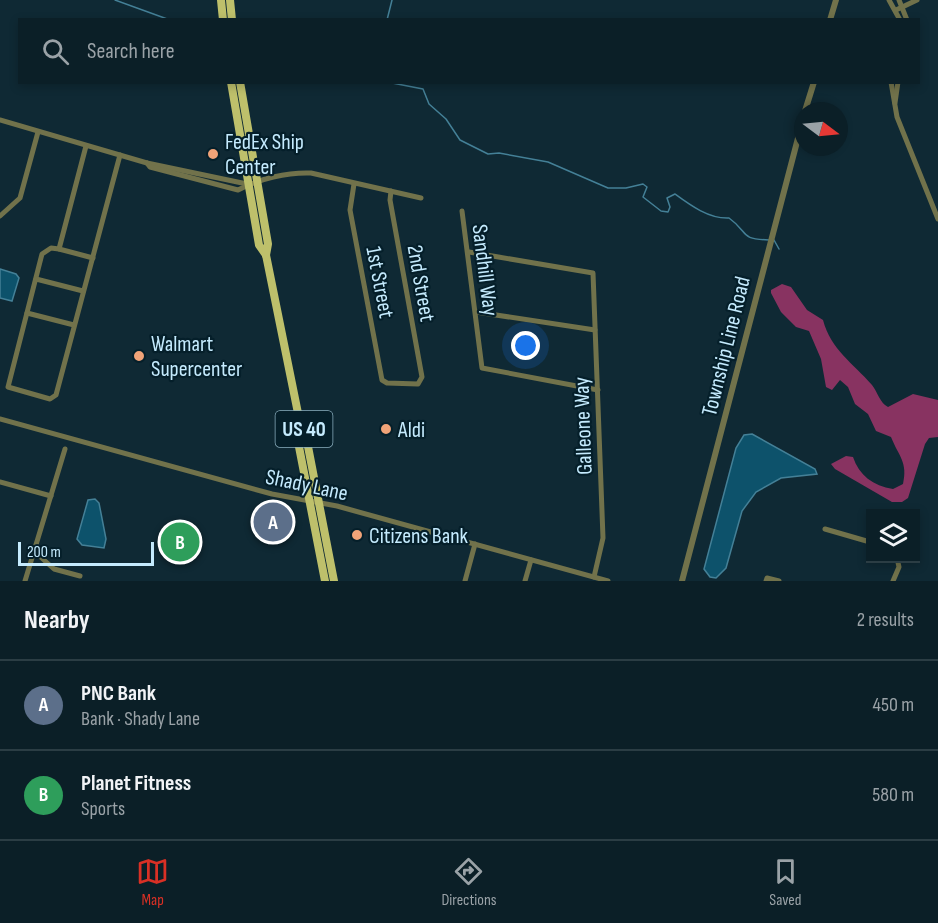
<!DOCTYPE html>
<html lang="en">
<head>
<meta charset="utf-8">
<style>
	:root { --surface:#0b1f27; --page:#192c33; --text:#f1f3f6; --muted:#9aa2a7; --line:#2b3d44; --accent:#d93025 }
	body { margin:0; font-family:"Sofia Sans Condensed",sans-serif; background:var(--page); color:var(--text) }
	.controls { position:absolute; right:18px; bottom:18px; display:grid; overflow:hidden; border-radius:0px; box-shadow:0 3px 9px #0003 }
	.controls button { width:54px; height:54px; display:grid; place-items:center; padding:0; border:0; border-bottom:2px solid var(--line); background:var(--surface); color:var(--text); font:30px sans-serif }
	.compass { position:absolute; left:794px; top:102px; width:54px; height:54px; border-radius:50%; background:var(--surface); box-shadow:0 3px 9px #0003; rotate:106deg }
	.scale { position:absolute; left:18px; bottom:15px; width:136px; box-sizing:border-box; padding-left:6px; border:3px solid #c5ebfe; border-top:0; font-size:16px; line-height:21px; white-space:nowrap; color:#c5ebfe; -webkit-text-stroke:4px #051f2a; paint-order:stroke }
	.you { position:absolute; left:526px; top:346px; width:21px; height:21px; margin:-15px; border:4px solid #fff; border-radius:50%; background:#1a73e8; box-shadow:0 0 0 9px #1a73e833 }
	.badge { display:grid; place-items:center; width:39px; height:39px; border-radius:50%; background:var(--accent); color:#fff; font-size:20px; font-weight:700 }
	.pin { position:absolute; translate:-50% -50%; border:3px solid #fff; box-shadow:0 2px 6px #0006 }
	.list { margin:0; padding:0; list-style:none }
	h2 { display:flex; justify-content:space-between; align-items:center; height:78px; margin:0; padding:0 24px; font-size:26px }
	h2 small { font-size:20px; font-weight:400; color:var(--muted) }
	.list li { display:grid; grid-template-columns:39px 1fr auto; gap:18px; align-items:center; box-sizing:border-box; height:90px; padding:0 24px; border-top:2px solid var(--line) }
	.list b { display:block; font-size:22px; white-space:nowrap }
	.list p { margin:0; font-size:20px; white-space:nowrap; color:var(--muted) }
	.list em { font-size:20px; font-style:normal; color:var(--muted) }
	.icon { flex:none; width:33px; height:33px; fill:none; stroke:currentColor; stroke-width:2; stroke-linecap:round; stroke-linejoin:round }
	.map { position:relative; flex:none; width:938px; height:581px; overflow:hidden }
	.search { position:absolute; background:var(--surface); box-shadow:0 3px 9px #0003; left:18px; right:18px; top:18px; height:66px; display:flex; align-items:center; gap:15px; box-sizing:border-box; padding:0 21px; border-radius:0px; color:var(--muted); font-size:22px }
	.sheet { height:258px; background:var(--surface) }
	nav { display:flex; justify-content:space-around; align-items:center; box-sizing:border-box; height:84px; border-top:2px solid var(--line); background:var(--surface); font-size:16px; color:var(--muted) }
	nav a { display:grid; justify-items:center; gap:3px }
	nav .on { color:var(--accent) }
	.map>svg:first-child { display:block }
	.forest { fill:#883361 }
	.water { fill:#0d526b; stroke:#448097; stroke-width:1.5 }
	.lines { fill:none; stroke-linecap:round; stroke-linejoin:round }
	.stream { stroke:#448097; stroke-width:1.5 }
	.minor { stroke:#71724b; stroke-width:5 }
	.tertiary { stroke:#71724b; stroke-width:6 }
	.primary { stroke:#bec06b; stroke-width:8 }
	.poi-dot { fill:#f0a378; stroke:#051f2a; stroke-width:2 }
	.labels { text-anchor:middle; stroke-width:4.5; stroke-linejoin:round; paint-order:stroke }
	.shield { fill:#051f2a; stroke:#8baebe; stroke-width:1.5 }
	.shield-label { font-size:21px; font-weight:bold; fill:#c5ebfe }
	.poi-label { font-size:22px; fill:#c5ebfe; stroke:#051f2a; text-anchor:start }
	.street-label { font-size:22px; fill:#c5ebfe; stroke:#051f2a }
</style>
</head>
<body>
<div class="map">
<svg width="938" height="581" viewBox="0 0 938 581">
	<rect width="100%" height="100%" fill="#0f2934"/>
	<path class="forest" d="M782 284 791 287 807 310 823 320C831 350 853 363 872 385 877 391 879 400 885 405L888 407 913 394 938 400V437L929 438 925 444 908 498 902 502H892L835 469 831 464 846 456 853 457C859 475 873 486 893 489L903 484C908 462 899 457 891 437L876 431 868 414 855 404 848 387 840 380 832 390 826 387 821 359 809 331 796 327 781 312 771 293V290Z"/>
	<g class="water">
		<polygon points="0,269 16,274 19,278 12,301 0,298"/>
		<polygon points="752,434 815,469 817,474 781,478 756,492 742,511 726,568 716,578 710,577 704,569 736,448 744,435"/>
		<polygon points="95,499 99,503 106,539 104,548 82,545 77,539 88,500"/>
	</g>
	<g class="lines">
		<g class="stream">
			<polyline points="115,0 170,20"/>
			<polyline points="387,20 392,0"/>
			<path d="M387 82 423 89 429 104 446 119 460 140 488 154 499 153 548 162 608 188H626L643 184 647 187 643 197 661 211 668 212 670 207 667 198 675 194C690 205 709 219 729 218 750 233 738 239 769 240"/>
			<polyline points="774,240 779,249"/>
		</g>
		<g class="minor">
			<polyline points="889,0 900,20"/>
			<polyline points="899,0 907,20"/>
			<polyline points="896,10 917,0"/>
			<polyline points="891,82 897,117 938,219"/>
			<polyline points="895,103 898,82"/>
			<polyline points="0,120 147,163 247,184"/>
			<polyline points="86,146 59,249 51,248 42,254 8,387 50,399 56,395 120,155"/>
			<path d="M147 163 150 167 238 190C258 179 288 172 311 173L421 198"/>
			<polyline points="354,184 350,210 382,380 387,383 418,384 422,377 390,200 391,191"/>
			<polyline points="462,211 482,368 598,390"/>
			<polyline points="0,216 20,198 38,132"/>
			<polyline points="59,249 93,258"/>
			<polyline points="469,252 593,273 603,538 594,577"/>
			<polyline points="36,279 83,291"/>
			<polyline points="476,312 595,330"/>
			<polyline points="27,313 74,325"/>
			<polyline points="0,419 272,494 337,506 608,581"/>
			<polyline points="0,482 51,496"/>
			<polyline points="825,529 870,542"/>
			<polyline points="35,552 54,569 80,576"/>
			<polyline points="25,581 65,449"/>
			<polyline points="465,581 475,544"/>
			<polyline points="525,581 531,560"/>
			<polyline points="766,581 767,578 779,581"/>
			<polyline points="893,581 899,567 897,558"/>
		</g>
		<g class="tertiary">
			<polyline points="830,20 836,0"/>
			<polyline points="805,111 814,82"/>
			<polyline points="682,581 803,119"/>
		</g>
		<g class="primary">
			<polyline points="221,0 223,20"/>
			<polyline points="230,0 232,20"/>
			<polyline points="231,82 259,245 266,255 302,433 306,435"/>
			<polyline points="240,82 268,244 266,255"/>
			<polyline points="294,421 325,581"/>
			<polyline points="305,431 334,581"/>
		</g>
	</g>
	<g class="poi-dot">
		<circle cx="213" cy="154" r="6"/>
		<circle cx="139" cy="356" r="6"/>
		<circle cx="386" cy="429" r="6"/>
		<circle cx="357" cy="535" r="6"/>
	</g>
	<g class="labels">
		<rect class="shield" x="275.5" y="411" width="57" height="36" rx="4.5"/>
		<g class="shield-label">
			<text x="304" y="436">US 40</text>
		</g>
		<g class="poi-label">
			<text x="225" y="149">FedEx Ship<tspan x="225" dy="25">Center</tspan></text>
			<text x="151" y="351">Walmart<tspan x="151" dy="25">Supercenter</tspan></text>
			<text x="398" y="437">Aldi</text>
			<text x="369" y="543">Citizens Bank</text>
		</g>
		<g class="street-label">
			<text transform="translate(486 270) rotate(83)" y="8">Sandhill Way</text>
			<text transform="translate(381 282) rotate(79)" y="8">1st Street</text>
			<text transform="translate(422 283) rotate(80)" y="8">2nd Street</text>
			<text transform="translate(725 346) rotate(-76)" y="8">Township Line Road</text>
			<text transform="translate(582 426) rotate(-92)" y="8">Galleone Way</text>
			<text transform="translate(307 484) rotate(12)" y="8">Shady Lane</text>
		</g>
	</g>
</svg>
<div class="controls">
<button><svg class="icon" aria-label="layers" viewBox="0 0 24 24"><path d="M12 4l9 5-9 5-9-5zM3 14l9 5 9-5"/></svg></button>
</div>
<svg class="compass" viewBox="-18 -18 36 36"><path d="M0-13l5 13h-10z" fill="#e53935"/><path d="M0 13l5-13h-10z" fill="#9aa2a7"/></svg>
<div class="scale">200 m</div>
<div class="you"></div>
<div class="pin badge" style="left:273px;top:522px;background:#5c6f8a">A</div>
<div class="pin badge" style="left:180px;top:542px;background:#2e9e5b">B</div>
<div class="search"><svg class="icon" aria-label="search" viewBox="0 0 24 24"><circle cx="10" cy="10" r="6"/><path d="M15 15l6 6"/></svg>Search here</div>
</div>
<section class="sheet">
<h2>Nearby<small>2 results</small></h2>
<ul class="list">
<li><span class="badge" style="background:#5c6f8a">A</span><div><b>PNC Bank</b><p>Bank · Shady Lane</p></div><em>450 m</em></li>
<li><span class="badge" style="background:#2e9e5b">B</span><div><b>Planet Fitness</b><p>Sports</p></div><em>580 m</em></li>
</ul>
</section>
<nav>
<a class="on"><svg class="icon" aria-label="map" viewBox="0 0 24 24"><path d="M3 6l6-2 6 2 6-2v14l-6 2-6-2-6 2zM9 4v14M15 6v14"/></svg>Map</a>
<a><svg class="icon" aria-label="directions" viewBox="0 0 24 24"><path d="M12 3l9 9-9 9-9-9zM9 14v-3h6M13 9l2 2-2 2"/></svg>Directions</a>
<a><svg class="icon" aria-label="saved" viewBox="0 0 24 24"><path d="M7 4h10v16l-5-4-5 4z"/></svg>Saved</a>
</nav>
</body>
</html>
